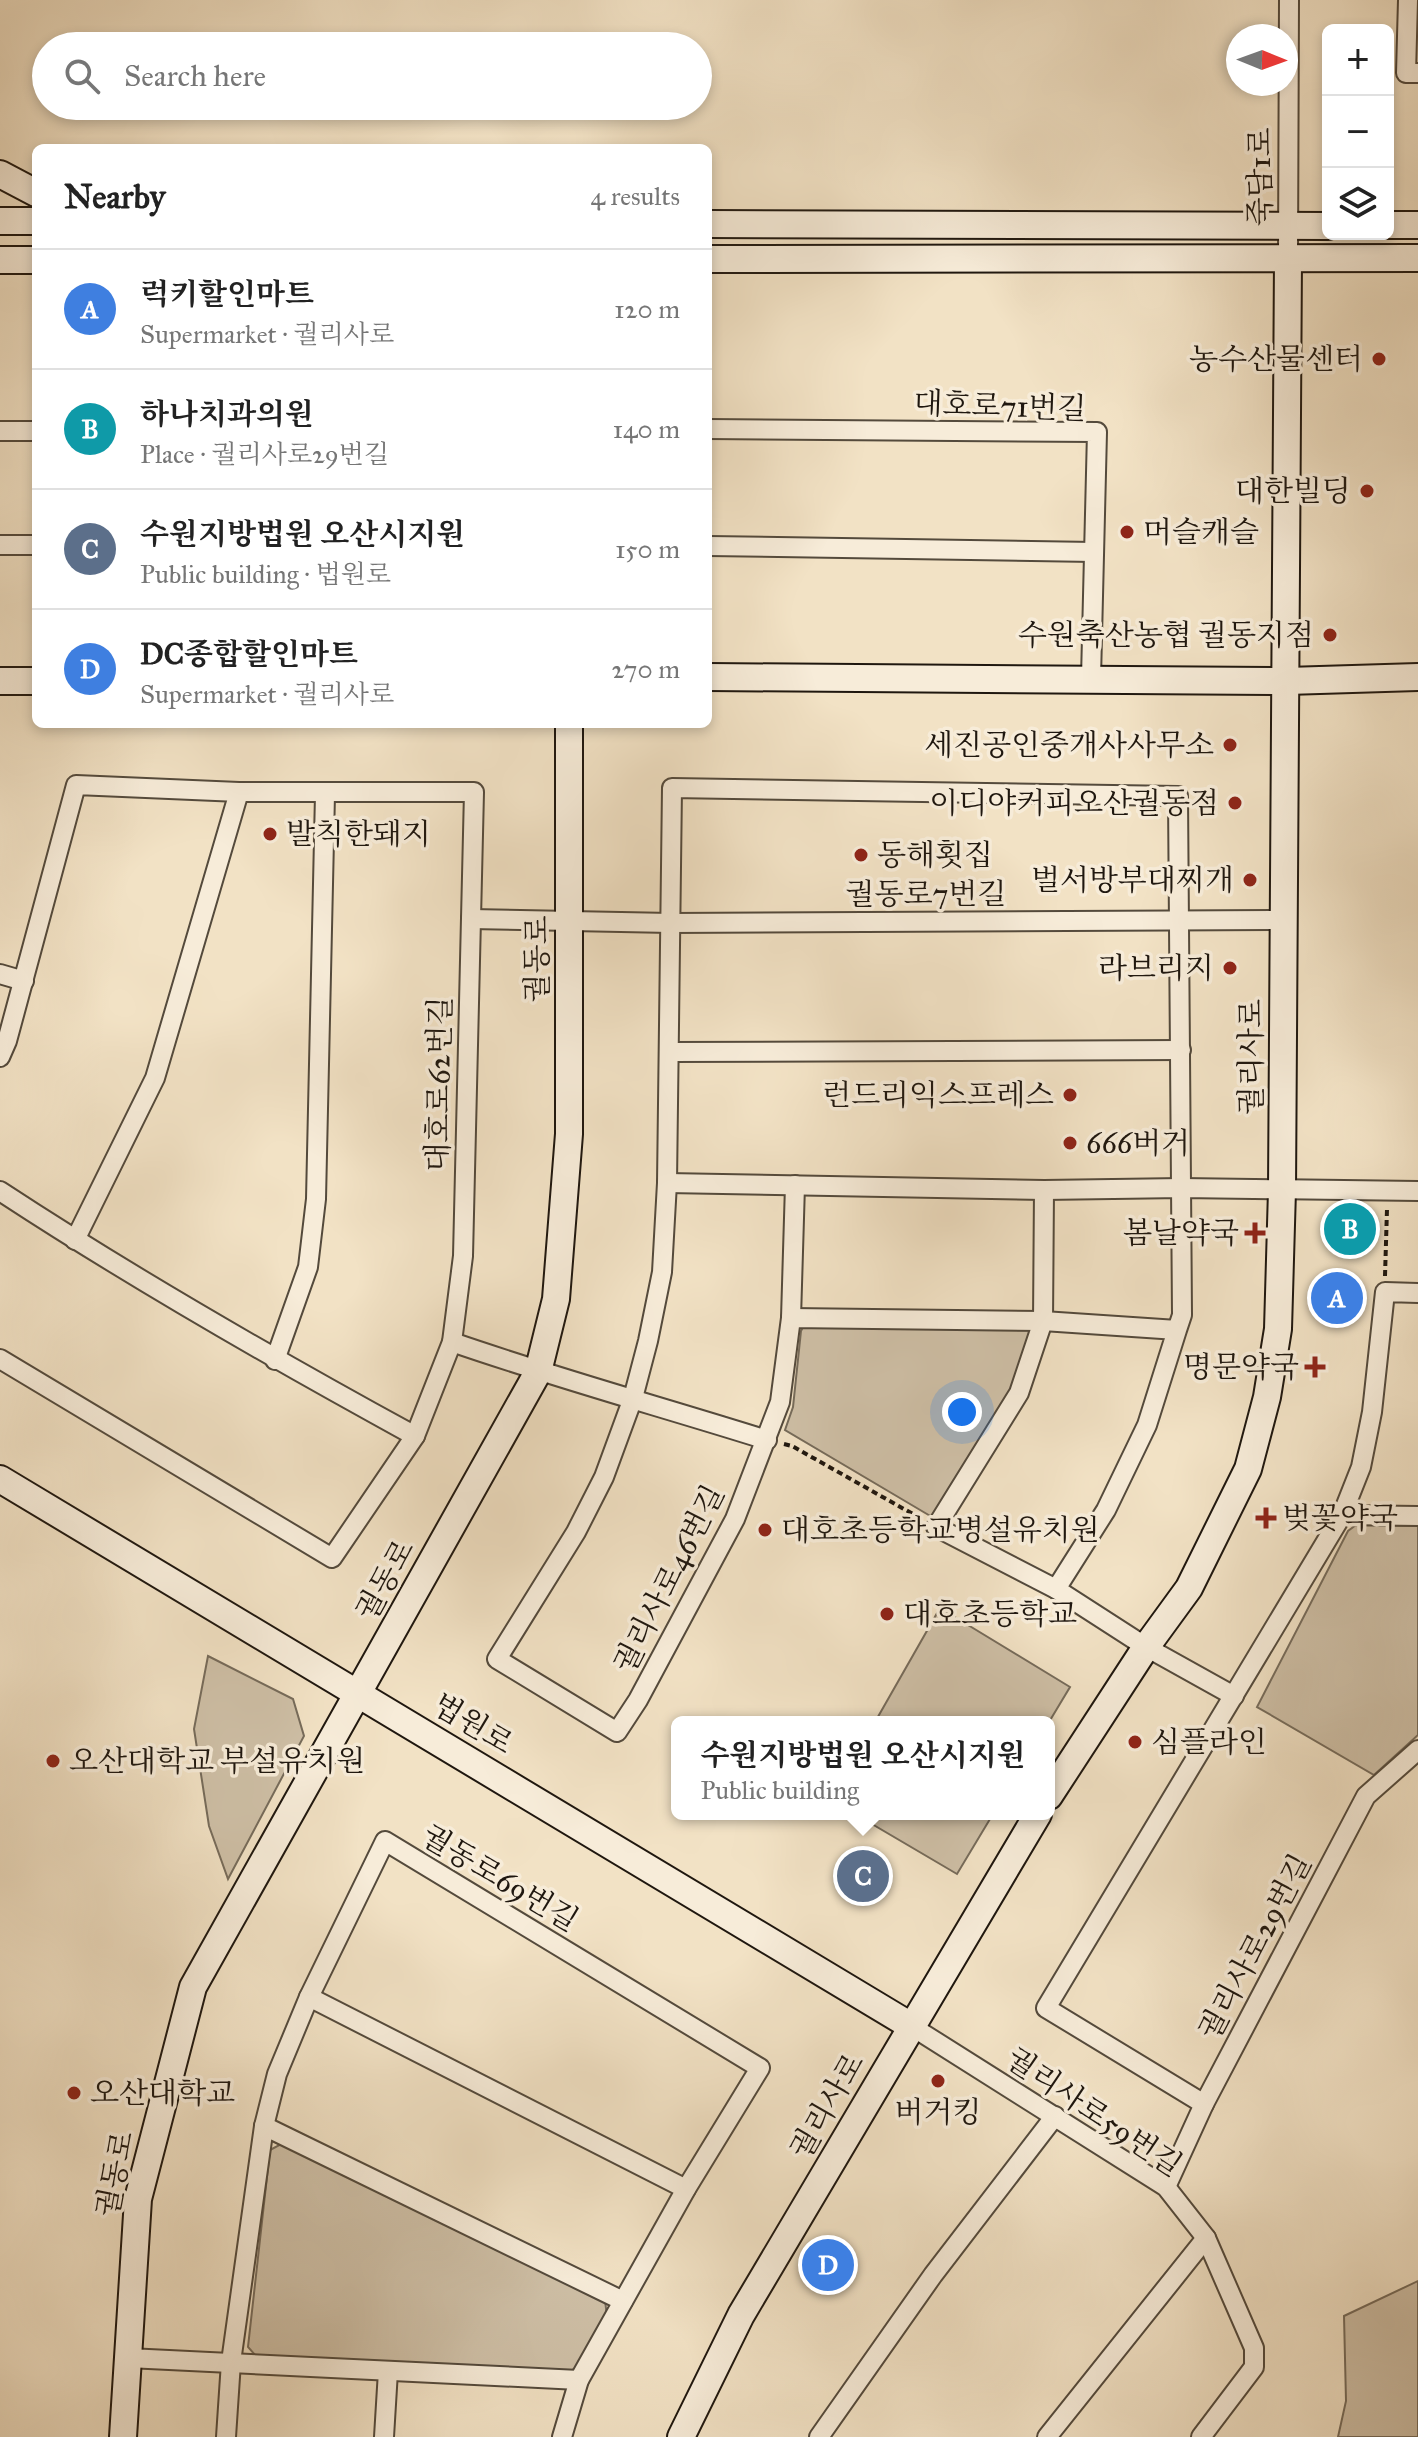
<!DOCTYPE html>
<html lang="en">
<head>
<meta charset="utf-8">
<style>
	:root { --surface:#fff; --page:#f2f2f2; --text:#222; --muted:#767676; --line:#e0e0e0; --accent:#db2777 }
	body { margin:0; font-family:"IM FELL Great Primer","Noto Serif KR",serif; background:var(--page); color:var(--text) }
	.controls { position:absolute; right:24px; top:24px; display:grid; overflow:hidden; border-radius:12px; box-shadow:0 4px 12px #0003 }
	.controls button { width:72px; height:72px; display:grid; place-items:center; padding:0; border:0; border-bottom:2px solid var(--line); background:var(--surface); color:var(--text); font:40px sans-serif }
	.compass { position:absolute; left:1226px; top:24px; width:72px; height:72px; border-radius:50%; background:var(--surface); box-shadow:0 4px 12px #0003; rotate:91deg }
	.you { position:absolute; left:962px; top:1412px; width:28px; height:28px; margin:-20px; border:6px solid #fff; border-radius:50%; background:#1a73e8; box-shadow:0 0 0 12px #1a73e833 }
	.badge { display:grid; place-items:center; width:52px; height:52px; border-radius:50%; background:var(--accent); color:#fff; font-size:26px; font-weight:700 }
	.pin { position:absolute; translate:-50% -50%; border:4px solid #fff; box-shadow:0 2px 8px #0006 }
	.popup { position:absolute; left:671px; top:1716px; width:384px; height:104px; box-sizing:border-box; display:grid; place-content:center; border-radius:12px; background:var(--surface); filter:drop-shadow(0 2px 6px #0005); font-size:26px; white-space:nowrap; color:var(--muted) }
	.popup b { font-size:30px; color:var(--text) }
	.popup::after { content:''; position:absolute; left:50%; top:100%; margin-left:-16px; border:16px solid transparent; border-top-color:var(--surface) }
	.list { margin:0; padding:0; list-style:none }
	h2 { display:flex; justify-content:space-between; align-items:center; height:104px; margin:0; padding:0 32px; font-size:34px }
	h2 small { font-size:26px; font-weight:400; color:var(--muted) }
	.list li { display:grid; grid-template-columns:52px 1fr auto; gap:24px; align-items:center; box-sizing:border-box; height:120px; padding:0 32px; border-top:2px solid var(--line) }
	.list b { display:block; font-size:30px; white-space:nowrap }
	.list p { margin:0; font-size:26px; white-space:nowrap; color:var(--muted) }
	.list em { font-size:26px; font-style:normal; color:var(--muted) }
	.icon { flex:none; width:44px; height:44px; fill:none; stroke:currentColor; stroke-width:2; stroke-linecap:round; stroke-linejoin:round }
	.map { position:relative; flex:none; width:1418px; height:2437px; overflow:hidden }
	.search { position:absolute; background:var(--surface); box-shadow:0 4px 12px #0003; left:32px; top:32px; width:680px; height:88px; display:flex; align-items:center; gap:20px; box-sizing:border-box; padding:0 28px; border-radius:44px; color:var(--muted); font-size:30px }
	.panel { position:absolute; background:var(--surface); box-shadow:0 4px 12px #0003; left:32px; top:144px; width:680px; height:584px; border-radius:12px }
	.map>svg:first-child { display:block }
	.green { fill:#cebfa6; stroke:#766b5a; stroke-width:2 }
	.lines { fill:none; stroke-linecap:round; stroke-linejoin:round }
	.street-casing { stroke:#544a3c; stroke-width:22 }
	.secondary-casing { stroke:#1f170f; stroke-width:30 }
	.path { stroke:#1f170f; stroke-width:4; stroke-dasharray:6 4; stroke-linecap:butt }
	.street { stroke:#f7ecd9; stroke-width:18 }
	.secondary { stroke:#f7ecd9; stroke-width:26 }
	.poi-dot { fill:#8f2418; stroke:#f7ecd9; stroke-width:3 }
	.labels { text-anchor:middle; stroke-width:7; stroke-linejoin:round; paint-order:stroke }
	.street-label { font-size:30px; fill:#1f170f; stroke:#f7ecd9 }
	.poi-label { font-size:30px; fill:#1f170f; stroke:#f7ecd9; text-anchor:end }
</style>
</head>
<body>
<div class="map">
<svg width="1418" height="2437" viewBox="0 0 1418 2437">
	<rect width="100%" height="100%" fill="#f2e2c5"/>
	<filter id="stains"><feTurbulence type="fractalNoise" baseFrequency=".0025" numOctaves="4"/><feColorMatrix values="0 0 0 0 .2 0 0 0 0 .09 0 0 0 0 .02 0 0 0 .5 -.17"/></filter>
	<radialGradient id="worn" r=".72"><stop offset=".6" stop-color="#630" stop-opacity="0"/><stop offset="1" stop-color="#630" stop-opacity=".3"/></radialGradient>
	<g class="green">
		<polygon points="804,1325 1028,1327 1032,1333 1012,1393 932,1517 785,1430 793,1407 801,1331"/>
		<polygon points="1356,1525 1418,1526 1418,1735 1374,1775 1257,1707 1348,1531"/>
		<polygon points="940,1608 1070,1687 1049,1722 875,1722"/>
		<polygon points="208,1656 293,1699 304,1736 228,1879 209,1826 194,1729"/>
		<polygon points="855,1814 993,1814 957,1874"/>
		<polygon points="283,2143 605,2300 607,2317 581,2364 571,2371 256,2356 248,2347 270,2150"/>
		<polygon points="1418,2281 1418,2437 1338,2437 1346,2401 1344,2316"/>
	</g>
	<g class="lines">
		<defs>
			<g id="street">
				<polyline points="1408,0 1406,73 1418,73"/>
				<polyline points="1288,259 1289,0"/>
				<polyline points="708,429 1097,432 1091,678"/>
				<polyline points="0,431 36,431"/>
				<polyline points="0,545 36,545"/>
				<polyline points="708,546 1094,552"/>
				<polyline points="471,919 671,923 1283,920"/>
				<polyline points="0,974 24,981"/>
				<polyline points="670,1052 1181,1050"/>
				<polyline points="0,1057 7,1041 76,785 239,792 474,792 463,1256 452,1342 415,1436 332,1558 0,1359"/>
				<polyline points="667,1183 1044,1190 1182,1188 1418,1191"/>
				<polyline points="1044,1190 1043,1321 1019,1393 936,1527 1056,1589"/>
				<path d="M0 1191C134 1279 274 1359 415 1436"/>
				<polyline points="75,1240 155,1078 239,792"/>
				<polyline points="1418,1293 1385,1292 1372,1412 1361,1467 1342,1515 1418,1516"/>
				<polyline points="791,1318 795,1185"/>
				<polyline points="1177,1330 1182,1315 1178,796 672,788 667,1183 662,1272 648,1341 633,1398 604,1477 576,1532 497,1659 617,1732 638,1700 735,1519 780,1402 791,1318 1043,1321 1177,1330 1147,1425 1106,1510 1056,1589 1146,1647 1234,1696"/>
				<path d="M452 1342C556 1378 662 1407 767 1440"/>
				<polyline points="275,1360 308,1267 316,1199 325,794"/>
				<polyline points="309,1997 686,2189"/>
				<polyline points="911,2026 1166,2187 1206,2238 1254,2348 1254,2367 1201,2437"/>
				<polyline points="1204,2104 1046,2008 1342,1515"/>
				<polyline points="264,2126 623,2301"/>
				<polyline points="1166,2187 1204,2104 1366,1796 1418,1750"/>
				<polyline points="128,2358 579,2380"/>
				<polyline points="226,2437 231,2362 264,2126 277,2074 309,1997 385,1841 760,2068 686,2189 579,2380 562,2437"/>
				<polyline points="384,2437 388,2371"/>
				<polyline points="819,2437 933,2275 1055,2116"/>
				<polyline points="1047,2437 1206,2238"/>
			</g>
			<g id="secondary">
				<polyline points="0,174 36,193"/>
				<polyline points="0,221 36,221"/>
				<polyline points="708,224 1328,226"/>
				<polyline points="1388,225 1418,225"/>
				<polyline points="708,259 1418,258"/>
				<polyline points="0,260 36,260"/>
				<polyline points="708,677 1287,681 1418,677"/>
				<polyline points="0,681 36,681"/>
				<polyline points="0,1479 911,2026"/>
				<polyline points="1049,1796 1146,1647 1189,1588 1248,1469 1267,1397 1278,1329 1282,1190 1288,259"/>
				<polyline points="123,2437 138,2199 193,1987 538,1372 556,1299 569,1134 569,724"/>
				<polyline points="681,2437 741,2315 1038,1814"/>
			</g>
		</defs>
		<use href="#street" class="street-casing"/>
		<use href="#secondary" class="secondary-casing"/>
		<g class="path">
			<polyline points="1385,1276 1387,1209"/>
			<polyline points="784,1444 792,1446 920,1518"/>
		</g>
		<use href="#street" class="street"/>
		<use href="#secondary" class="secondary"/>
	</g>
	<g class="poi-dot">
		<circle cx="1379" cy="359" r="8"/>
		<circle cx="1367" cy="491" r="8"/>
		<circle cx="1127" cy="532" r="8"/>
		<circle cx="1330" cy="635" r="8"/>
		<circle cx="1230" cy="745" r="8"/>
		<circle cx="1235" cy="803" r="8"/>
		<circle cx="270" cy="834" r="8"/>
		<circle cx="861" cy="855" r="8"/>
		<circle cx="1250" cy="880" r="8"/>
		<circle cx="1230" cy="968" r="8"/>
		<circle cx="1070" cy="1095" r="8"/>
		<circle cx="1070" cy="1143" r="8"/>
		<path d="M1251 1221h8v8h8v8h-8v8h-8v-8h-8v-8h8z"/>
		<path d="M1311 1355h8v8h8v8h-8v8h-8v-8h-8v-8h8z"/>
		<path d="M1262 1506h8v8h8v8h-8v8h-8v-8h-8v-8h8z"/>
		<circle cx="765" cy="1530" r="8"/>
		<circle cx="887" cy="1614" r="8"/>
		<circle cx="1135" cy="1742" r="8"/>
		<circle cx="53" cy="1761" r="8"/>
		<circle cx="938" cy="2081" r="8"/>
		<circle cx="74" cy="2093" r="8"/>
	</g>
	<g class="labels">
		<g class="street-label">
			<text transform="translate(1260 177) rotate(-90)" y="10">죽담1로</text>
			<text transform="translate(1000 406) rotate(2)" y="10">대호로71번길</text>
			<text x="926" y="904">궐동로7번길</text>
			<text transform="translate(537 959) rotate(-90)" y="10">궐동로</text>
			<text transform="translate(1251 1057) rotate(-90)" y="10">궐리사로</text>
			<text transform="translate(439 1084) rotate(-89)" y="10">대호로62번길</text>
			<text transform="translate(669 1579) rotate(-63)" y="10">궐리사로46번길</text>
			<text transform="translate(385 1580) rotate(-61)" y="10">궐동로</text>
			<text transform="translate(473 1724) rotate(31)" y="10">법원로</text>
			<text transform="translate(500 1878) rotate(31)" y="10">궐동로69번길</text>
			<text transform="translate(1255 1947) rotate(-62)" y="10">궐리사로29번길</text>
			<text transform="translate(827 2106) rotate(-60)" y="10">궐리사로</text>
			<text transform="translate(1094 2112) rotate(34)" y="10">궐리사로59번길</text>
			<text transform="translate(115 2174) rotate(-79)" y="10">궐동로</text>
		</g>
		<g class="poi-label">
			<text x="1363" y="369">농수산물센터</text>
			<text x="1351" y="501">대한빌딩</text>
			<text x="1143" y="542" text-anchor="start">머슬캐슬</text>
			<text x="1314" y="645">수원축산농협 궐동지점</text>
			<text x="1214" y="755">세진공인중개사사무소</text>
			<text x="1219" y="813">이디야커피오산궐동점</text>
			<text x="286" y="844" text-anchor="start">발칙한돼지</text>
			<text x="877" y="865" text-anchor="start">동해횟집</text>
			<text x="1234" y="890">벌서방부대찌개</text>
			<text x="1214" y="978">라브리지</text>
			<text x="1054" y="1105">런드리익스프레스</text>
			<text x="1086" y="1153" text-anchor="start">666버거</text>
			<text x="1239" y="1243">봄날약국</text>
			<text x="1299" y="1377">명문약국</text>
			<text x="1282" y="1528" text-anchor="start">벚꽃약국</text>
			<text x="781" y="1540" text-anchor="start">대호초등학교병설유치원</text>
			<text x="903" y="1624" text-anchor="start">대호초등학교</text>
			<text x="1151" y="1752" text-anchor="start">심플라인</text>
			<text x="69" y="1771" text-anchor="start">오산대학교 부설유치원</text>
			<text x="90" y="2103" text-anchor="start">오산대학교</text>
			<text x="938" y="2122" text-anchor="middle">버거킹</text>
		</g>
	</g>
	<rect width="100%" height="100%" filter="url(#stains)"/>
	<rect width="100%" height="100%" fill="url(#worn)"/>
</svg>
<div class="controls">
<button>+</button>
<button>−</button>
<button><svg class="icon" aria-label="layers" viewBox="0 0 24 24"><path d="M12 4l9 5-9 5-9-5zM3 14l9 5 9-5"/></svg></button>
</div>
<svg class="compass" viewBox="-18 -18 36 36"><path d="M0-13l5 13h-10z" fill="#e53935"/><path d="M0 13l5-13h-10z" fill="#767676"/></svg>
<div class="you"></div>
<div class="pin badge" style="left:1337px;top:1298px;background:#3f7fe0">A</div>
<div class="pin badge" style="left:1350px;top:1229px;background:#0f9aa8">B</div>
<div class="pin badge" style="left:863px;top:1876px;background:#5c6f8a">C</div>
<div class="popup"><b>수원지방법원 오산시지원</b>Public building</div>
<div class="pin badge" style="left:828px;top:2265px;background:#3f7fe0">D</div>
<div class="search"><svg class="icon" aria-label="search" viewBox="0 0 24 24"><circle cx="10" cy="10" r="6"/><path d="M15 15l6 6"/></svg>Search here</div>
<section class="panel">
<h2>Nearby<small>4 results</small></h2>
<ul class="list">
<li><span class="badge" style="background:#3f7fe0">A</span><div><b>럭키할인마트</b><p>Supermarket · 궐리사로</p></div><em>120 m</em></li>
<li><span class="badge" style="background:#0f9aa8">B</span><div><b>하나치과의원</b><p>Place · 궐리사로29번길</p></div><em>140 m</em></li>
<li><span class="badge" style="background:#5c6f8a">C</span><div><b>수원지방법원 오산시지원</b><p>Public building · 법원로</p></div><em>150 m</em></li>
<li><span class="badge" style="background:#3f7fe0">D</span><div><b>DC종합할인마트</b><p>Supermarket · 궐리사로</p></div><em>270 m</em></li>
</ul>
</section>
</div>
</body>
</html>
